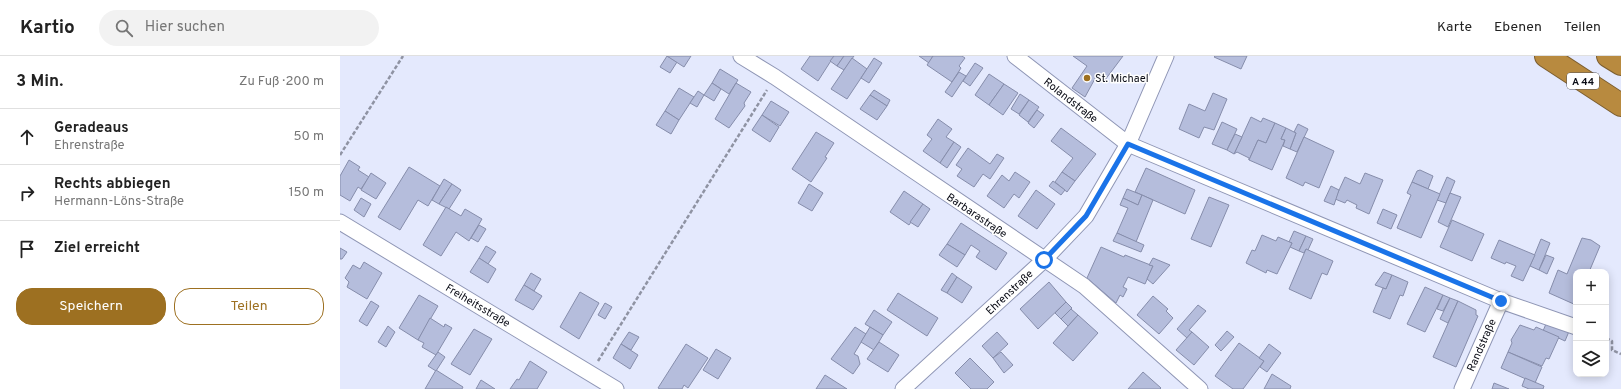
<!DOCTYPE html>
<html lang="de">
<head>
<meta charset="utf-8">
<style>
	:root { --surface:#fff; --page:#f2f2f2; --text:#222; --muted:#767676; --line:#e0e0e0; --accent:#9d7021 }
	body { margin:0; font-family:Overpass,sans-serif; background:var(--page); color:var(--text) }
	.controls { position:absolute; right:12px; bottom:12px; display:grid; overflow:hidden; border-radius:8px; box-shadow:0 2px 10px #0003 }
	.controls button { width:36px; height:36px; display:grid; place-items:center; padding:0; border:0; border-bottom:1px solid var(--line); background:var(--surface); color:var(--text); font:20px sans-serif }
	.stop { position:absolute; width:12px; height:12px; margin:-9px; border:3px solid #1a73e8; border-radius:50%; background:#fff }
	.stop.end { background:#1a73e8; border-color:#fff; box-shadow:0 1px 4px #0008 }
	.list { margin:0; padding:0; list-style:none }
	h2 { display:flex; justify-content:space-between; align-items:center; height:52px; margin:0; padding:0 16px; font-size:17px }
	h2 small { font-size:13px; font-weight:400; color:var(--muted) }
	.list li { display:grid; grid-template-columns:26px 1fr auto; gap:12px; align-items:center; box-sizing:border-box; height:56px; padding:0 16px; border-top:1px solid var(--line) }
	.list b { display:block; font-size:15px; white-space:nowrap }
	.list p { margin:0; font-size:13px; white-space:nowrap; color:var(--muted) }
	.list em { font-size:13px; font-style:normal; color:var(--muted) }
	.actions { display:flex; gap:8px; padding:12px 16px }
	.actions a { flex:1; padding:9px 0; border:1px solid var(--accent); border-radius:16px; text-align:center; font-size:14px; color:var(--accent) }
	.actions .main { background:var(--accent); color:#fff }
	.icon { flex:none; width:22px; height:22px; fill:none; stroke:currentColor; stroke-width:2; stroke-linecap:round; stroke-linejoin:round }
	.map { position:relative; flex:none; width:1281px; height:333px; overflow:hidden }
	header { display:flex; align-items:center; gap:24px; box-sizing:border-box; height:56px; padding:0 20px; background:var(--surface); border-bottom:1px solid var(--line) }
	header strong { font-size:19px }
	nav { display:flex; gap:22px; margin-inline-start:auto; font-size:14px }
	.search { width:280px; height:36px; background:var(--page); display:flex; align-items:center; gap:10px; box-sizing:border-box; padding:0 14px; border-radius:22px; color:var(--muted); font-size:15px }
	main { display:flex }
	aside { flex:1; background:var(--surface) }
	.map>svg:first-child { display:block }
	.building { fill:#b5bddc; stroke:#868dab }
	.lines { fill:none; stroke-linecap:round; stroke-linejoin:round }
	.street-casing { stroke:#8f96b5; stroke-width:17 }
	.highway-casing { stroke:#7b5e31; stroke-width:24 }
	.path { stroke:#8f93a3; stroke-width:2.5; stroke-dasharray:4 2; stroke-linecap:butt }
	.street { stroke:#fff; stroke-width:15 }
	.highway { stroke:#b88a3f; stroke-width:22 }
	.route { stroke:#1a73e8; stroke-width:5 }
	.poi-dot { fill:#9d7021; stroke:#fff; stroke-width:1.5 }
	.labels { text-anchor:middle; stroke-width:3; stroke-linejoin:round; paint-order:stroke }
	.shield { fill:#fff; stroke:#54555c; stroke-width:1 }
	.shield-label { font-size:10px; font-weight:bold; fill:#0a0c16 }
	.poi-label { font-size:11px; fill:#0a0c16; stroke:#fff; text-anchor:start }
	.street-label { font-size:11px; fill:#0a0c16; stroke:#fff }
</style>
</head>
<body>
<header>
<strong>Kartio</strong>
<div class="search"><svg class="icon" aria-label="search" viewBox="0 0 24 24"><circle cx="10" cy="10" r="6"/><path d="M15 15l6 6"/></svg>Hier suchen</div>
<nav><a>Karte</a><a>Ebenen</a><a>Teilen</a></nav>
</header>
<main>
<aside>
<h2>3 Min.<small>Zu Fuß · 200 m</small></h2>
<ul class="list">
<li><svg class="icon" aria-label="ahead" viewBox="0 0 24 24"><path d="M12 20V5M6 11l6-6 6 6"/></svg><div><b>Geradeaus</b><p>Ehrenstraße</p></div><em>50 m</em></li>
<li><svg class="icon" aria-label="right" viewBox="0 0 24 24"><path d="M7 20v-9h11M14 6l5 5-5 5"/></svg><div><b>Rechts abbiegen</b><p>Hermann-Löns-Straße</p></div><em>150 m</em></li>
<li><svg class="icon" aria-label="arrive" viewBox="0 0 24 24"><path d="M6 21V4h12l-3 4 3 4H6"/></svg><div><b>Ziel erreicht</b></div></li>
</ul>
<div class="actions"><a class="main">Speichern</a><a>Teilen</a></div>
</aside>
<div class="map">
<svg width="1281" height="333" viewBox="0 0 1281 333">
	<rect width="100%" height="100%" fill="#e4e9fd"/>
	<g class="building">
		<polygon points="327,0 337,6 330,17 320,11"/>
		<polygon points="327,0 351,0 344,11"/>
		<polygon points="470,0 494,0 478,25 461,13"/>
		<polygon points="494,0 504,0 497,10 490,5"/>
		<polygon points="504,0 514,0 504,14 497,10"/>
		<polygon points="579,0 593,0 589,7"/>
		<polygon points="593,0 622,0 625,2 619,10 621,12 612,26 587,9"/>
		<polygon points="733,0 783,0 765,24 757,19 745,41 732,32 747,10"/>
		<polygon points="875,0 907,0 901,13 874,1"/>
		<polygon points="512,2 527,13 507,43 491,33"/>
		<polygon points="534,2 542,7 529,27 521,22"/>
		<polygon points="635,7 643,12 630,30 623,25"/>
		<polygon points="380,13 398,24 389,38 372,27"/>
		<polygon points="619,16 626,20 612,41 605,36"/>
		<polygon points="649,18 664,28 649,49 635,39"/>
		<polygon points="372,27 381,33 374,45 364,39"/>
		<polygon points="396,27 411,36 404,47 405,50 389,72 375,63"/>
		<polygon points="664,28 678,37 663,59 649,49"/>
		<polygon points="339,32 354,41 339,64 325,55"/>
		<polygon points="534,34 550,44 547,50 530,39"/>
		<polygon points="358,35 364,39 357,51 350,47"/>
		<polygon points="873,37 887,43 874,74 864,71 859,82 839,73 849,48 865,55"/>
		<polygon points="680,38 689,44 679,58 671,53"/>
		<polygon points="530,39 547,50 537,64 520,53"/>
		<polygon points="689,44 699,51 688,66 679,59"/>
		<polygon points="431,45 449,56 440,70 422,59"/>
		<polygon points="697,54 704,59 694,72 688,67"/>
		<polygon points="325,55 339,64 331,78 316,69"/>
		<polygon points="422,59 439,71 430,86 412,74"/>
		<polygon points="911,61 921,66 923,62 935,67 926,87 918,84 909,104 909,102 897,96 894,98"/>
		<polygon points="598,63 612,73 606,81 614,86 600,107 583,95 592,83 587,79"/>
		<polygon points="882,66 897,73 887,94 872,88"/>
		<polygon points="935,67 946,72 941,83 945,84 932,114 909,104 918,84 926,87"/>
		<polygon points="958,68 968,73 957,96 950,93 956,77 954,76"/>
		<polygon points="721,72 756,98 735,125 722,116 733,102 711,85"/>
		<polygon points="946,72 956,77 950,93 943,90 945,84 941,83"/>
		<polygon points="476,76 494,87 485,101 487,102 471,126 452,113"/>
		<polygon points="895,78 902,81 894,98 887,94"/>
		<polygon points="964,81 994,95 979,132 965,126 963,130 946,122"/>
		<polygon points="614,86 621,91 607,112 600,107"/>
		<polygon points="628,92 650,108 657,98 664,102 650,123 643,118 634,131 617,120 622,113 616,109"/>
		<polygon points="9,104 20,111 18,114 29,121 21,133 18,131 10,145 0,139 0,120"/>
		<polygon points="69,111 100,130 88,150 78,144 60,174 38,161"/>
		<polygon points="806,112 855,134 845,158 795,136"/>
		<polygon points="1080,114 1093,120 1088,133 1072,126 1077,115"/>
		<polygon points="675,116 690,126 679,142 674,138 664,152 647,140 662,119 669,125"/>
		<polygon points="722,116 735,125 727,136 715,126"/>
		<polygon points="31,117 46,127 36,143 21,134"/>
		<polygon points="1025,117 1043,124 1029,158 1016,152 1017,149 1007,144 1005,147 995,143 1005,121 1020,128"/>
		<polygon points="1107,121 1115,125 1106,147 1097,144"/>
		<polygon points="104,123 112,128 99,148 92,144"/>
		<polygon points="713,125 725,134 721,139 709,130"/>
		<polygon points="1072,126 1100,138 1081,182 1057,172 1071,139 1067,137"/>
		<polygon points="112,128 121,134 109,153 99,148"/>
		<polygon points="469,128 483,137 472,155 458,147"/>
		<polygon points="991,130 999,134 994,149 984,145"/>
		<polygon points="787,133 802,139 798,149 783,142"/>
		<polygon points="696,134 715,148 697,173 678,160"/>
		<polygon points="564,135 583,148 569,169 550,156"/>
		<polygon points="1110,137 1121,141 1108,171 1098,166"/>
		<polygon points="802,139 813,144 796,186 777,177 788,152 780,149 783,142 798,149"/>
		<polygon points="869,141 889,149 871,191 851,183"/>
		<polygon points="21,142 31,148 24,161 14,154"/>
		<polygon points="583,148 590,153 578,171 570,166"/>
		<polygon points="106,151 121,160 125,153 142,163 129,185 116,176 101,200 83,189"/>
		<polygon points="1043,153 1057,159 1051,173 1037,167"/>
		<polygon points="1112,164 1144,178 1132,205 1100,191"/>
		<polygon points="621,167 667,197 656,214 636,201 640,195 631,189 625,199 607,188"/>
		<polygon points="139,169 146,173 138,186 131,182"/>
		<polygon points="954,175 966,180 959,195 950,191 952,187 949,186"/>
		<polygon points="777,177 804,189 801,196 773,185"/>
		<polygon points="922,179 936,185 938,181 952,187 937,218 927,214 926,217 906,207 912,194 915,195"/>
		<polygon points="966,180 973,183 968,194 966,193 964,197 959,195"/>
		<polygon points="1242,182 1251,184 1260,190 1249,216 1236,216 1236,249 1209,237 1218,214 1227,218"/>
		<polygon points="1201,183 1210,187 1199,214 1190,210"/>
		<polygon points="1159,184 1195,199 1183,225 1171,220 1176,210 1166,206 1165,208 1151,202"/>
		<polygon points="607,188 625,199 617,211 599,199"/>
		<polygon points="146,190 156,196 148,208 139,202"/>
		<polygon points="761,191 784,201 785,199 813,210 805,228 788,221 783,231 787,233 783,241 780,239 776,247 747,222"/>
		<polygon points="0,192 7,196 2,203 0,203"/>
		<polygon points="966,193 993,205 987,219 982,217 971,243 949,233"/>
		<polygon points="1206,199 1214,202 1207,218 1199,214"/>
		<polygon points="139,202 156,213 148,227 130,216"/>
		<polygon points="813,202 830,209 813,228 807,223 813,210 809,209"/>
		<polygon points="24,206 42,217 27,243 7,231 9,226 5,222 13,209 20,213"/>
		<polygon points="1044,216 1052,219 1046,233 1035,229"/>
		<polygon points="191,217 201,223 194,235 184,229"/>
		<polygon points="612,217 617,221 607,237 601,234"/>
		<polygon points="1052,219 1068,226 1063,240 1060,239 1050,263 1033,256 1043,232 1046,233"/>
		<polygon points="617,221 632,231 622,247 607,237"/>
		<polygon points="709,226 726,246 698,273 680,253"/>
		<polygon points="184,229 202,240 193,254 175,244"/>
		<polygon points="1085,231 1103,239 1085,276 1067,268"/>
		<polygon points="240,236 259,247 239,283 220,271"/>
		<polygon points="558,237 598,262 587,280 547,254"/>
		<polygon points="79,239 98,250 78,284 59,272"/>
		<polygon points="1103,239 1110,242 1103,255 1097,253"/>
		<polygon points="813,240 828,253 826,255 833,262 819,278 797,259"/>
		<polygon points="1110,242 1118,245 1108,267 1100,263"/>
		<polygon points="31,245 39,250 27,270 19,265"/>
		<polygon points="1118,245 1136,254 1136,259 1138,260 1116,311 1093,301"/>
		<polygon points="726,246 732,252 721,263 715,257"/>
		<polygon points="265,247 272,251 265,263 258,259"/>
		<polygon points="858,249 866,255 849,274 852,276 847,282 837,273"/>
		<polygon points="731,253 738,259 728,270 721,263"/>
		<polygon points="534,254 552,266 543,279 525,268"/>
		<polygon points="738,259 758,277 733,305 713,287"/>
		<polygon points="90,262 104,271 105,268 112,272 96,299 82,291 84,287 78,284"/>
		<polygon points="1208,263 1230,273 1225,285 1203,275"/>
		<polygon points="1180,269 1194,274 1196,271 1219,281 1209,303 1206,302 1202,310 1168,296 1172,287 1171,284"/>
		<polygon points="48,270 55,276 46,291 38,286"/>
		<polygon points="515,271 526,278 514,298 518,300 520,308 513,318 491,303"/>
		<polygon points="530,271 543,279 534,294 521,286"/>
		<polygon points="134,273 152,283 130,319 111,308"/>
		<polygon points="887,275 894,281 881,295 875,289"/>
		<polygon points="289,276 299,281 291,294 281,288"/>
		<polygon points="657,276 668,288 653,302 642,290"/>
		<polygon points="852,276 869,291 854,309 836,294"/>
		<polygon points="539,286 559,299 548,316 527,303"/>
		<polygon points="899,287 924,305 903,333 893,333 875,320"/>
		<polygon points="281,288 298,299 290,313 273,302"/>
		<polygon points="346,288 368,302 348,332 344,329 342,333 320,333 318,332"/>
		<polygon points="929,288 941,297 927,316 920,311 924,305 919,302"/>
		<polygon points="376,293 391,302 378,323 363,314"/>
		<polygon points="98,296 105,301 96,315 88,310"/>
		<polygon points="661,296 673,309 664,317 653,302"/>
		<polygon points="1168,296 1202,311 1195,327 1161,312"/>
		<polygon points="630,302 654,326 647,333 631,333 615,317"/>
		<polygon points="190,305 207,316 197,333 170,333 177,323 179,324"/>
		<polygon points="96,314 123,331 122,333 85,333"/>
		<polygon points="803,316 821,332 820,333 788,333"/>
		<polygon points="932,318 951,330 950,333 924,333"/>
		<polygon points="485,319 507,333 476,333"/>
		<polygon points="1185,322 1204,330 1203,333 1189,333 1182,330"/>
		<polygon points="141,324 155,333 136,333"/>
		<polygon points="1154,327 1169,333 1152,333"/>
	</g>
	<g class="lines">
		<defs>
			<g id="street">
				<polyline points="401,0 435,21 744,230 860,333"/>
				<polyline points="675,0 788,88 1161,245 1236,271"/>
				<polyline points="0,166 276,333"/>
				<polyline points="563,333 704,204 746,160 788,88 826,0"/>
				<polyline points="1122,333 1161,245"/>
			</g>
			<g id="highway">
				<polyline points="1206,0 1281,49"/>
				<polyline points="1268,0 1281,8"/>
			</g>
		</defs>
		<use href="#street" class="street-casing"/>
		<use href="#highway" class="highway-casing"/>
		<g class="path">
			<polyline points="0,99 63,0"/>
			<polyline points="1266,282 1272,285 1272,294 1281,298"/>
			<polyline points="258,305 427,34"/>
		</g>
		<use href="#street" class="street"/>
		<use href="#highway" class="highway"/>
	</g>
	<g class="lines">
		<polyline class="route" points="704,204 746,160 788,88 1161,245"/>
	</g>
	<circle class="poi-dot" cx="747" cy="22" r="4"/>
	<g class="labels">
		<rect class="shield" x="1227" y="17" width="32" height="16" rx="3"/>
		<g class="shield-label">
			<text x="1243" y="29">A 44</text>
		</g>
		<g class="poi-label">
			<text x="755" y="26">St. Michael</text>
		</g>
		<g class="street-label">
			<text transform="translate(731 44) rotate(38)" y="4">Rolandstraße</text>
			<text transform="translate(637 159) rotate(34)" y="4">Barbarastraße</text>
			<text transform="translate(669 236) rotate(-43)" y="4">Ehrenstraße</text>
			<text transform="translate(138 249) rotate(31)" y="4">Freiheitsstraße</text>
			<text transform="translate(1141 289) rotate(-66)" y="4">Randstraße</text>
		</g>
	</g>
</svg>
<div class="controls">
<button>+</button>
<button>−</button>
<button><svg class="icon" aria-label="layers" viewBox="0 0 24 24"><path d="M12 4l9 5-9 5-9-5zM3 14l9 5 9-5"/></svg></button>
</div>
<div class="stop" style="left:704px;top:204px"></div>
<div class="stop end" style="left:1161px;top:245px"></div>
</div>
</main>
</body>
</html>
